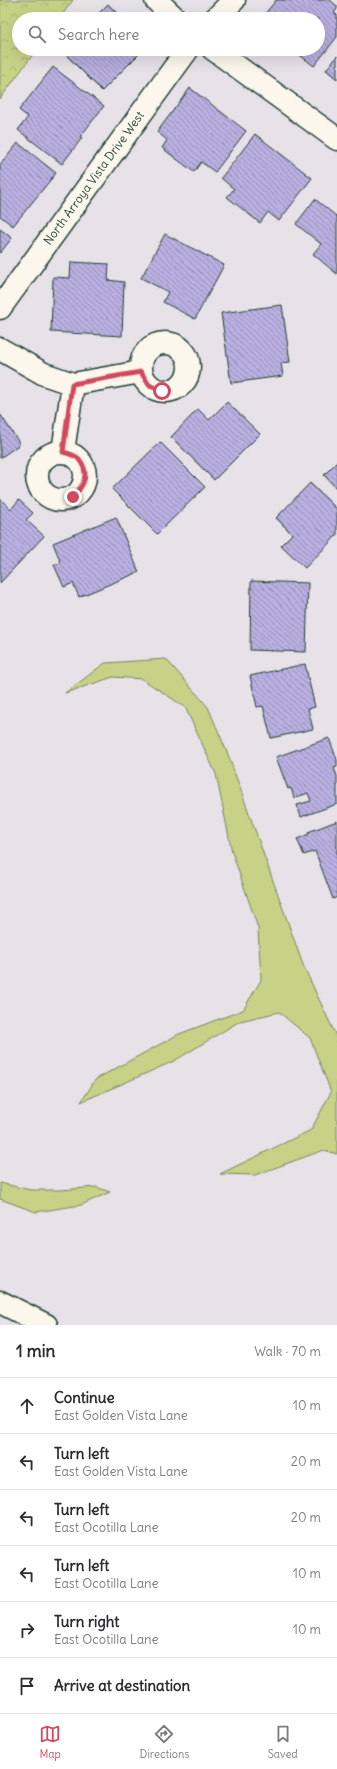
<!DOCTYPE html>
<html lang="en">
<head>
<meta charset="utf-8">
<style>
	:root { --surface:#fff; --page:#f7f7f7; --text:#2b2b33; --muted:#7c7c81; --line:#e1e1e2; --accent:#d1495b }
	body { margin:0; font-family:Delius,sans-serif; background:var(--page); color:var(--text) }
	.stop { position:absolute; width:12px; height:12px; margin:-9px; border:3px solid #d1495b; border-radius:50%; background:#fff }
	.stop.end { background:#d1495b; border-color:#fff; box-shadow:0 1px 4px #0008 }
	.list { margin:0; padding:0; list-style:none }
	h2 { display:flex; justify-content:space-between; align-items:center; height:52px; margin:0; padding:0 16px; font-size:17px }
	h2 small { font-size:13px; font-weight:400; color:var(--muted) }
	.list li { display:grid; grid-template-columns:26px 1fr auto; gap:12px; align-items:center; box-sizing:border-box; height:56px; padding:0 16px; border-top:1px solid var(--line) }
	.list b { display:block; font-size:15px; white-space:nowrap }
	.list p { margin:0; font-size:13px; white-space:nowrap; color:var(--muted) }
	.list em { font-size:13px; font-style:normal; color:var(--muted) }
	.icon { flex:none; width:22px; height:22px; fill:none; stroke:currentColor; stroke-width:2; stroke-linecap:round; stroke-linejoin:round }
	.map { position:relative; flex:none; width:337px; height:1325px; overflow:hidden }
	.search { position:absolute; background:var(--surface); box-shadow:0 4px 16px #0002; left:12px; right:12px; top:12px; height:44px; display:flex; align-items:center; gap:10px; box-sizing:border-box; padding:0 14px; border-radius:22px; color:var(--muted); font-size:15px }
	.sheet { height:388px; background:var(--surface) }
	nav { display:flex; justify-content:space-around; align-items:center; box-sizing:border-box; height:56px; border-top:1px solid var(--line); background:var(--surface); font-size:11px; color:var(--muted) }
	nav a { display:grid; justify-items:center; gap:2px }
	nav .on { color:var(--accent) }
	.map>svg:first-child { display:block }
	.grass { fill:#c7d286; stroke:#73885d }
	.forest { fill:url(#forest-crowns); stroke:#73885d }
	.building { fill:url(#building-back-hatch); stroke:#1f3d34 }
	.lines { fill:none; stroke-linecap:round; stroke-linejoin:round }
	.street-casing { stroke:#1f3d34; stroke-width:25 }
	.highway-casing { stroke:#1f3d34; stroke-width:25 }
	.street { stroke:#fbf7ec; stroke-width:22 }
	.highway { stroke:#fbf7ec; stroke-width:22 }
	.route { stroke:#d1495b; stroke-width:5 }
	.labels { text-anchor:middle; stroke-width:3; stroke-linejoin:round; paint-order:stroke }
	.street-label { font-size:12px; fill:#1f3d34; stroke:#fbf7ec }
</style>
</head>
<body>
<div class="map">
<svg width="337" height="1325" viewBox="0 0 337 1325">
	<defs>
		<pattern id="forest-crowns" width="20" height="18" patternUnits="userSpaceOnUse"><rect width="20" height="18" fill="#c7d286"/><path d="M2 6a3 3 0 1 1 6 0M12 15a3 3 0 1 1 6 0" fill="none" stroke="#aab574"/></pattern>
		<pattern id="building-back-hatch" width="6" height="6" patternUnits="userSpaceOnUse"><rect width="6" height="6" fill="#b9afe0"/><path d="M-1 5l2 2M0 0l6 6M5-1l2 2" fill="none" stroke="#9690b6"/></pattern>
	</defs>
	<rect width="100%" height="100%" fill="#e7e1e8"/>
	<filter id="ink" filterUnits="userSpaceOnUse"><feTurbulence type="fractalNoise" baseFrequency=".025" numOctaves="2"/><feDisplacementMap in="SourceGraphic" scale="8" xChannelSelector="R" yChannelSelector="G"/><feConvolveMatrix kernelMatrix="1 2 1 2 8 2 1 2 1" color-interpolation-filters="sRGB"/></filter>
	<g filter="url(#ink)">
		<g class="grass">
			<polygon points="166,659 208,707 229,757 303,965 337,1038 337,1154 324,1150 255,1175 220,1174 311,1130 331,1092 310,1038 279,1012 240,1021 174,1061 81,1102 96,1079 179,1034 243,1010 261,980 258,928 232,852 216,774 185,707 142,679 113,677 65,693 105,663"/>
			<polygon points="0,1183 31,1190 61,1190 96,1187 110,1192 81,1205 36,1212 0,1199"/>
		</g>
		<polygon class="forest" points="0,0 73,0 59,19 19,19 19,49 37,49 0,99"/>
		<g class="building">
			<polygon points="276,0 330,0 337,6 337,9 334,13 337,15 337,37 314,66 292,49 318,49 318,19 261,19"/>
			<polygon points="108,4 123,19 93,19"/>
			<polygon points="63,49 144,49 102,91 62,51"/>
			<polygon points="337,56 337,79 326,70"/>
			<polygon points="53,67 104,106 80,137 82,138 62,164 18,130 28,117 19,110"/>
			<polygon points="190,88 246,131 215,172 201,162 194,172 162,148 167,140 157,132"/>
			<polygon points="255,134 312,178 279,221 268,212 260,223 227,197 234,189 221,178"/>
			<polygon points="18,143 56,173 13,226 0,216 0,165"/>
			<polygon points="315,199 336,216 337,215 337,274 313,254 321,244 296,224"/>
			<polygon points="0,229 12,238 0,253"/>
			<polygon points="165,234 224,265 195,319 163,302 168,292 141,278"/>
			<polygon points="71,262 109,264 108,280 124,282 122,336 51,332 53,277 70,278"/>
			<polygon points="282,305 290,362 281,363 283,376 231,383 221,313"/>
			<polygon points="227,402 260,434 214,480 171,437 198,409 209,420"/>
			<polygon points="0,414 20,444 0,458"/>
			<polygon points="160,442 205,487 157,534 112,489"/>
			<polygon points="337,462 337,489 324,475"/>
			<polygon points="310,483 337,509 337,535 305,568 281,545 292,534 276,518"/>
			<polygon points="0,499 11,509 19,500 33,513 26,520 44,536 0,583"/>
			<polygon points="116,517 139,572 79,597 73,583 64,587 54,565 61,563 53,543"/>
			<polygon points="251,581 308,583 306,652 250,650"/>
			<polygon points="305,664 315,707 308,709 313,729 271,738 263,706 257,707 250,676"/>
			<polygon points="329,738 337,760 337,767 334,768 337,776 337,804 301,817 297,805 311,801 308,793 294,798 291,788 288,789 276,757"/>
			<polygon points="337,821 337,897 333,899 315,851 304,855 297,839 309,834 308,832"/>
		</g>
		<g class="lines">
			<defs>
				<g id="street">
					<polyline points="156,0 176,19"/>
					<polyline points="215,19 234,0"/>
					<polyline points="213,49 337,139"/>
					<polyline points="0,308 188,49"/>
					<circle cx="165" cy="367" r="24"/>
					<polyline points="0,349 44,374 73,384 141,372"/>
					<polyline points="63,451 73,384"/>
					<circle cx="61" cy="476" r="24"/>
				</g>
				<polyline id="highway" points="0,1302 46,1325"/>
			</defs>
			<use href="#street" class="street-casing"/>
			<use href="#highway" class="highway-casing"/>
			<use href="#street" class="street"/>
			<use href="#highway" class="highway"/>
		</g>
	</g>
	<g class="lines" filter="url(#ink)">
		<path class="route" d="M73 497C84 485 91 473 78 458 74 455 67 453 63 452L72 384 141 372 149 385 162 391"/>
	</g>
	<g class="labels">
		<g class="street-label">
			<text transform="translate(94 178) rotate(-54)" y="4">North Arroya Vista Drive West</text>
		</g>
	</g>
</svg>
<div class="stop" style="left:162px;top:391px"></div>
<div class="stop end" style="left:73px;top:497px"></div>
<div class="search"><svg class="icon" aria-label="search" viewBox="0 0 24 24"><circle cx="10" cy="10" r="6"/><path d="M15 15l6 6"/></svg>Search here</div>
</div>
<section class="sheet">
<h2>1 min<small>Walk · 70 m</small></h2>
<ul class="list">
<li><svg class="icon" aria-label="ahead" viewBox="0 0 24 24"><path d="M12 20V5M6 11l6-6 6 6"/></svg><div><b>Continue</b><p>East Golden Vista Lane</p></div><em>10 m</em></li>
<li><svg class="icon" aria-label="left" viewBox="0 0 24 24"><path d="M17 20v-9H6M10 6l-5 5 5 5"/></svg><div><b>Turn left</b><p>East Golden Vista Lane</p></div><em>20 m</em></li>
<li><svg class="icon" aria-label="left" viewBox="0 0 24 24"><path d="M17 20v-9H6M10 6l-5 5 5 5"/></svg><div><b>Turn left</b><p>East Ocotilla Lane</p></div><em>20 m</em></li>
<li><svg class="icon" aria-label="left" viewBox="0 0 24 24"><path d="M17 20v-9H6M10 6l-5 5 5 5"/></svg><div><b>Turn left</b><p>East Ocotilla Lane</p></div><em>10 m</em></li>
<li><svg class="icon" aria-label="right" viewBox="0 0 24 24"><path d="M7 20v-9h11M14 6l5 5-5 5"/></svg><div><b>Turn right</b><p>East Ocotilla Lane</p></div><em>10 m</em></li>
<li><svg class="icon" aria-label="arrive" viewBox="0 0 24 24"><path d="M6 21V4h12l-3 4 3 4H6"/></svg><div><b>Arrive at destination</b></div></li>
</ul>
</section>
<nav>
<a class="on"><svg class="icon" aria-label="map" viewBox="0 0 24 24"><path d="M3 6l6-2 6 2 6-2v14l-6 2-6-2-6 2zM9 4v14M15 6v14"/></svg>Map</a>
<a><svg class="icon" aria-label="directions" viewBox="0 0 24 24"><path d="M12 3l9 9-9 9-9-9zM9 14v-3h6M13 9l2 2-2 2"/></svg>Directions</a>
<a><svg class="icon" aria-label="saved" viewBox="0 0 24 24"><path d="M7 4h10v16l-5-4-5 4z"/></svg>Saved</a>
</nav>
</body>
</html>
